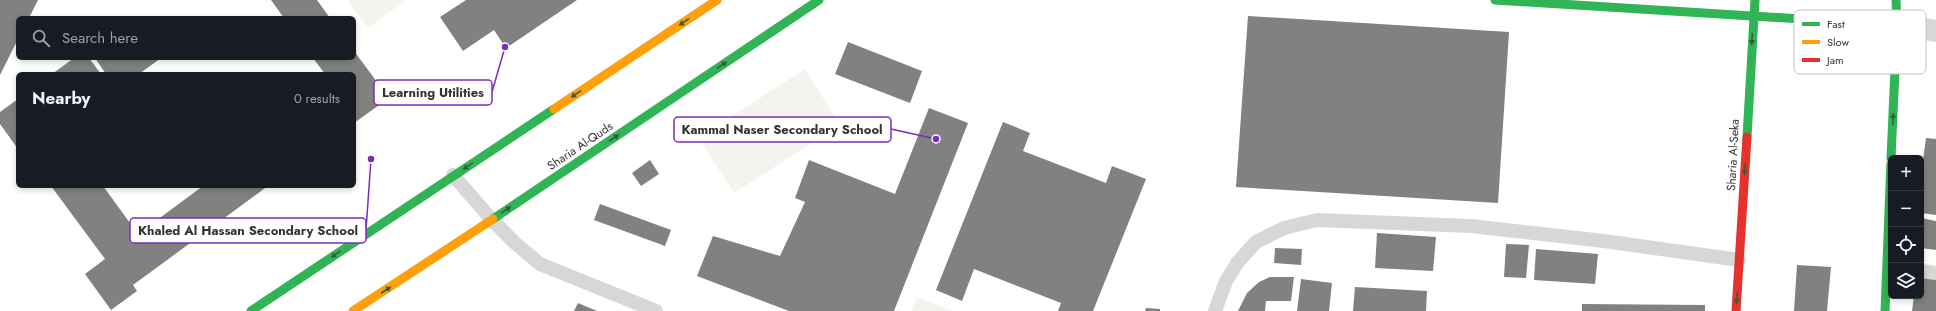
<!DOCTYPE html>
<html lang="en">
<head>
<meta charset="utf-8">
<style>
	:root { --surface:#171b24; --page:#20242c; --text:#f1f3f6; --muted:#9ea1a6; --line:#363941 }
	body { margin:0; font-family:Jost,sans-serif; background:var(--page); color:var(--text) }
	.controls { position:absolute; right:12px; bottom:12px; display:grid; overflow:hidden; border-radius:6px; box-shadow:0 2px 6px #0003 }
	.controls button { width:36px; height:36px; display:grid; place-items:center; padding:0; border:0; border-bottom:1px solid var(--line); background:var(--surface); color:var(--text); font:20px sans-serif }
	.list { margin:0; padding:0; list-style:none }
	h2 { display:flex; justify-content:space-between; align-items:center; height:52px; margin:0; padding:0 16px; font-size:17px }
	h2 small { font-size:13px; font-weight:400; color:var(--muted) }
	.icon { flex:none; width:22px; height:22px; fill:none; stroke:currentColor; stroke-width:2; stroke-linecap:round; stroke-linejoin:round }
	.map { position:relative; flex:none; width:1936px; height:311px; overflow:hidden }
	.search { position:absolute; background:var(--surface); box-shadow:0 2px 6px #0003; left:16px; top:16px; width:340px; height:44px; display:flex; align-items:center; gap:10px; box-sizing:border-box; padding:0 14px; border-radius:6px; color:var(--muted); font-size:15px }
	.panel { position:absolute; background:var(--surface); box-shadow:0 2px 6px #0003; left:16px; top:72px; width:340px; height:116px; border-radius:6px }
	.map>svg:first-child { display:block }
	.green { fill:#f1f5ed }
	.building { fill:#818181 }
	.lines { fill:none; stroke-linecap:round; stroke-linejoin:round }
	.lane { stroke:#d7d7d7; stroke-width:14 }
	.street { stroke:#d7d7d7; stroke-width:22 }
	.fast { stroke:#30b455; stroke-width:9 }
	.slow { stroke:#ff9f0a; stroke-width:9 }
	.jam { stroke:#e5322d; stroke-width:9 }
	.oneway { fill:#32603f }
	.labels { text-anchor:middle; stroke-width:4; stroke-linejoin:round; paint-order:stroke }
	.street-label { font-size:12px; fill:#333; stroke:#fff }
	.key { fill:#fff; stroke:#c2c2c2; stroke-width:1 }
	.key-label { font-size:11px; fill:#333 }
	.leader { fill:none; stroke:#7b2cbf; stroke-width:1.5 }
	.callout-dot { fill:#7b2cbf; stroke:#fff; stroke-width:1.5 }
	.callout { fill:#fff; stroke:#7b2cbf; stroke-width:1.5 }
	.callout-label { font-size:13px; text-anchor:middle; font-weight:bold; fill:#333 }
</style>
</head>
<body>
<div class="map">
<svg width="1936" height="311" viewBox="0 0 1936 311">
	<rect width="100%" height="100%" fill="#fff"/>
	<g class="green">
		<polygon points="347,0 406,0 368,28"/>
		<polygon points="805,69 840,125 734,193 698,138"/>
		<polygon points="917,297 953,311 911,311"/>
	</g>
	<g class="building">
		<polygon points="0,0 38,0 29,18 18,18 18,39 0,75"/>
		<polygon points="271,0 317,0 330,18 284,18"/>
		<polygon points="466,0 577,0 506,48 494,30 463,51 440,17"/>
		<polygon points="1248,16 1509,32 1498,203 1236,187"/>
		<polygon points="848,42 922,71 910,103 835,74"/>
		<polygon points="354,51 389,98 354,123 354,74 325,74 313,58 354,58"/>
		<polygon points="74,58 89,58 101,74 52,74"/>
		<polygon points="95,58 161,58 139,74 106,74"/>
		<polygon points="18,99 18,149 0,124 0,112"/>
		<polygon points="929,108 968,123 894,311 789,311 697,276 713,236 780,256 805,202 795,198 809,160 895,194"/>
		<polygon points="1003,122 1030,133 1023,151 1106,183 1112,166 1146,179 1093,311 1058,311 1061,303 974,269 962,301 936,290"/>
		<polygon points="1926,138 1936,139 1936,215 1921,213 1921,175"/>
		<polygon points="650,160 659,174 641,186 632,173"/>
		<polygon points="51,186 103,186 138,234 203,186 268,186 133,285 137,291 111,310 85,274 105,259"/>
		<polygon points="600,204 671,230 665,246 594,220"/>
		<polygon points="1921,218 1936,221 1936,250 1921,248"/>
		<polygon points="1377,233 1436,237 1433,271 1375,268"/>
		<polygon points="1506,244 1529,245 1526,278 1504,277"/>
		<polygon points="1275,248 1302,249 1301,265 1274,263"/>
		<polygon points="1536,249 1598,254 1595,284 1534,280"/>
		<polygon points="1797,265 1831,267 1827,311 1794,311"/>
		<polygon points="1921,276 1936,278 1936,311 1912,311 1914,296 1921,296"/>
		<polygon points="1270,277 1294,277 1291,301 1266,301 1265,311 1238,311 1247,293 1259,282"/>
		<polygon points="1301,279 1332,283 1329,311 1297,311"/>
		<polygon points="1355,287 1427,291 1426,311 1353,311"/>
		<polygon points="578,303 597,311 574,311"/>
		<polygon points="1582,304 1705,305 1705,311 1582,311"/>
		<polygon points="1146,308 1160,309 1160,311 1145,311"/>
	</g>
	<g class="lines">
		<g class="lane">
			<polyline points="453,175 492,220 515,243 540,264 656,311"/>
			<polyline points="1921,271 1936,273"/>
			<polyline points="1215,311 1226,281 1238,262 1256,242 1284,228 1317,220 1471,226 1604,241 1739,260"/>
		</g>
		<polyline class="street" points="1897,25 1936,31"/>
		<g class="fast">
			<polyline points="1495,0 1897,25"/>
			<polyline points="1747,137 1755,0"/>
			<polyline points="1891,158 1897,25 1896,0"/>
			<polyline points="493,219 819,0"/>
			<polyline points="251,311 554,109"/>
			<polyline points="1885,311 1891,164"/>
		</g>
		<g class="slow">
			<polyline points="554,109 717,0"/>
			<polyline points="353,311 493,219"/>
		</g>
		<polyline class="jam" points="1736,311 1747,137"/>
	</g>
	<defs><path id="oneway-solid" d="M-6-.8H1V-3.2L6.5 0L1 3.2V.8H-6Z"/></defs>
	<g class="oneway">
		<use href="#oneway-solid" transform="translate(684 22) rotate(146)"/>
		<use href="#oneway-solid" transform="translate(1752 39) rotate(93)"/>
		<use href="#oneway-solid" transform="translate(722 65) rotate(-34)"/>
		<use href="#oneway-solid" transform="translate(576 94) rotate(146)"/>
		<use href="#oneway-solid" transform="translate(1893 119) rotate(-88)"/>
		<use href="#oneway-solid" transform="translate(614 138) rotate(-34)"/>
		<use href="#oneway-solid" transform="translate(468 166) rotate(146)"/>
		<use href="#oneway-solid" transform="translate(1745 169) rotate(93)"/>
		<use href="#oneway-solid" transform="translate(506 210) rotate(-34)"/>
		<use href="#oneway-solid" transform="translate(336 254) rotate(146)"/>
		<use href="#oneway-solid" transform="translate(386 290) rotate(-33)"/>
		<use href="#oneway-solid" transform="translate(1737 298) rotate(93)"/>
	</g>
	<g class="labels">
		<g class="street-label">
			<text transform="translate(580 146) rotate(-34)" y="4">Sharia Al-Quds</text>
			<text transform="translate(1733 155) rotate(-87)" y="4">Sharia Al-Seka</text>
		</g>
	</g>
	<rect x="1794" y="10" width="132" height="64" rx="6" class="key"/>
	<rect x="1802" y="22" width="18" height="4" fill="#30b455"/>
	<rect x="1802" y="40" width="18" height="4" fill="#ff9f0a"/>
	<rect x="1802" y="58" width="18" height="4" fill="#e5322d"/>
	<g class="key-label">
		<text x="1827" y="28">Fast</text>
		<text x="1827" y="46">Slow</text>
		<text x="1827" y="64">Jam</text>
	</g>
	<path class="leader" d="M505 47L492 92M936 139L891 129M371 159L366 230"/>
	<g class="callout-dot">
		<circle cx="505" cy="47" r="4"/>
		<circle cx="936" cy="139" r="4"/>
		<circle cx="371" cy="159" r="4"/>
	</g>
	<g class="callout">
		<rect x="374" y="80" width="118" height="25" rx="4"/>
		<rect x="674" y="117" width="217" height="25" rx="4"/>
		<rect x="130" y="218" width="236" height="25" rx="4"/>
	</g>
	<g class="callout-label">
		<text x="433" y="97">Learning Utilities</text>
		<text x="782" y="134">Kammal Naser Secondary School</text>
		<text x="248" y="235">Khaled Al Hassan Secondary School</text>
	</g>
</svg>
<div class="controls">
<button>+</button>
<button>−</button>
<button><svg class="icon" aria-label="locate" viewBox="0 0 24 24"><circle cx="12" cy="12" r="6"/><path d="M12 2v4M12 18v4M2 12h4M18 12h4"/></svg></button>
<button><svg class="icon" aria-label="layers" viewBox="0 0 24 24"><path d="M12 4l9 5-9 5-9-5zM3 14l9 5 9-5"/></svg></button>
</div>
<div class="search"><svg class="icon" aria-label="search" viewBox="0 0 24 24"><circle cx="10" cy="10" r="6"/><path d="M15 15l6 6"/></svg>Search here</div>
<section class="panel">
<h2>Nearby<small>0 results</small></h2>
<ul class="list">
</ul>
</section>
</div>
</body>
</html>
